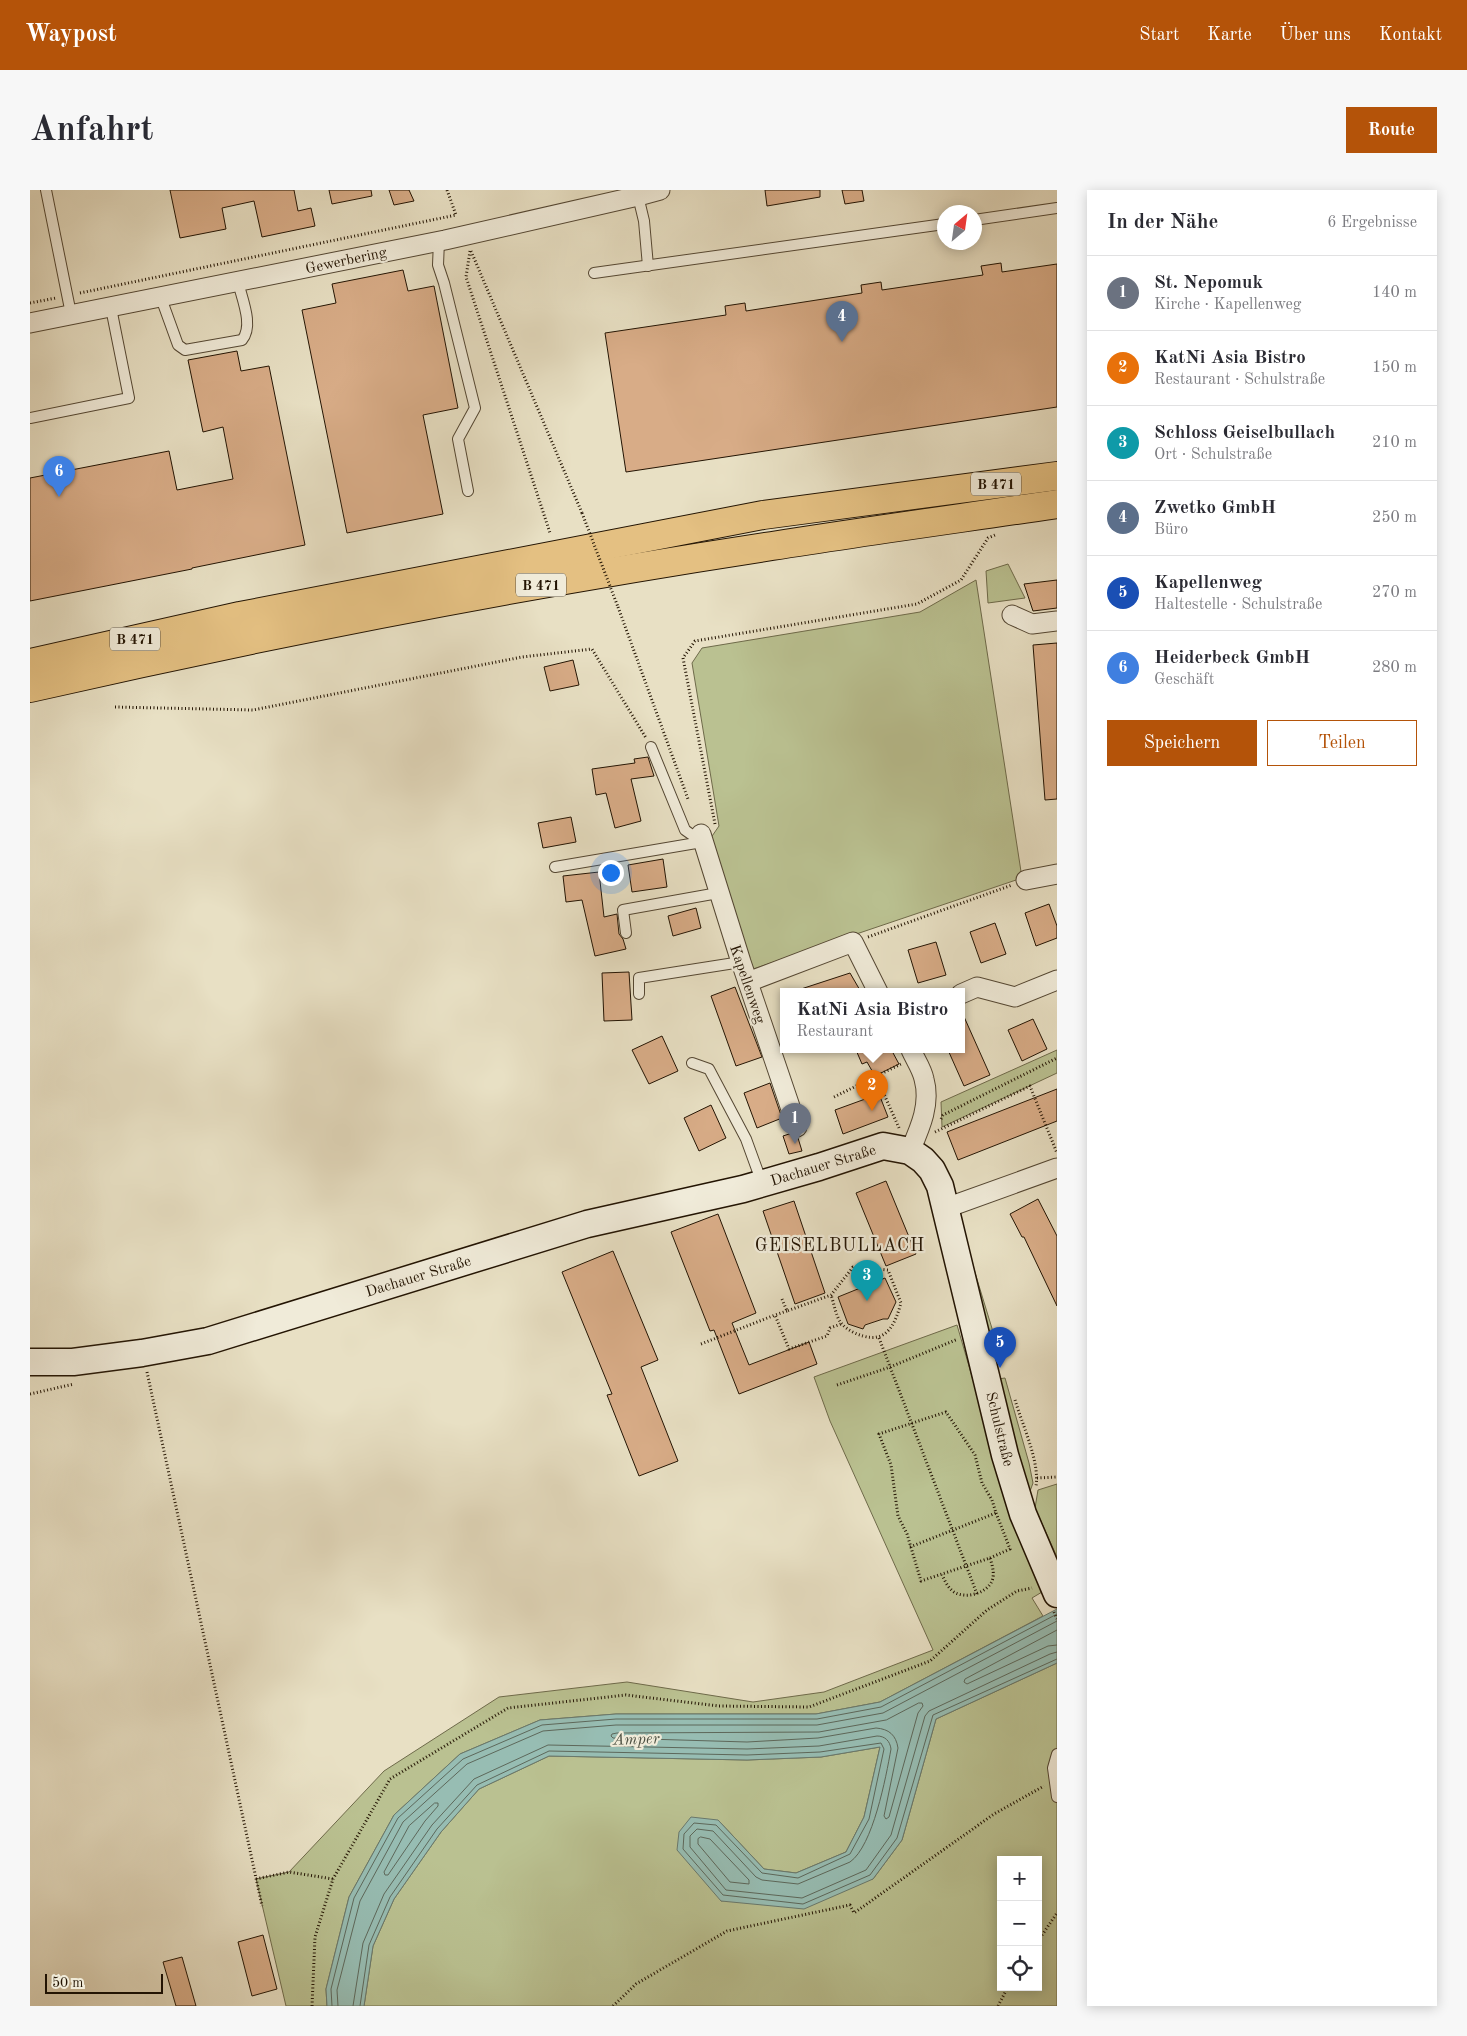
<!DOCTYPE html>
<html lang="de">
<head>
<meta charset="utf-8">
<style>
	:root { --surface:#fff; --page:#f7f7f7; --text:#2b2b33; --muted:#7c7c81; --line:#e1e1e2; --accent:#b45309 }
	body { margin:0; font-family:"Old Standard TT",serif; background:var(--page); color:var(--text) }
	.controls { position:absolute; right:15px; bottom:15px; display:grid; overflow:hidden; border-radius:0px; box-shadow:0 2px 12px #0003 }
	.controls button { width:45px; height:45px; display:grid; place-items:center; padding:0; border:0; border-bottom:1px solid var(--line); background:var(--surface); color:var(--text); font:25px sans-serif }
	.compass { position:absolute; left:907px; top:15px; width:45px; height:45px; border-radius:50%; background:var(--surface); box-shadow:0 2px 12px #0003; rotate:29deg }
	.scale { position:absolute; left:15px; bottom:12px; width:118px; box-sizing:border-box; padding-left:5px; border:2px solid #231403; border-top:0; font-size:14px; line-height:18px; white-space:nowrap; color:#231403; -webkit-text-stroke:4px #f0ebd9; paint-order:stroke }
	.you { position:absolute; left:580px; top:682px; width:18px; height:18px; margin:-12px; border:4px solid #fff; border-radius:50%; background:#1a73e8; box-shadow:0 0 0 8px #1a73e833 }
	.badge { display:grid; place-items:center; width:32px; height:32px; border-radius:50%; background:var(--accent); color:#fff; font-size:16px; font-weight:700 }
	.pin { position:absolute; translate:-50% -41px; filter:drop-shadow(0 1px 2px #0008) }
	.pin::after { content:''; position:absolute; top:26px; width:18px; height:15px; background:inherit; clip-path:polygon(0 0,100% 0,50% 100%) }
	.popup { position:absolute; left:750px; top:798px; width:185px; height:65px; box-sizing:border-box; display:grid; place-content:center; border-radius:0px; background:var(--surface); filter:drop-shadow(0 1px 4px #0005); font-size:16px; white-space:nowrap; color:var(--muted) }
	.popup b { font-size:19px; color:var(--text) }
	.popup::after { content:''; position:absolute; left:50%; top:100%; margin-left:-10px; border:10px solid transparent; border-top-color:var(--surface) }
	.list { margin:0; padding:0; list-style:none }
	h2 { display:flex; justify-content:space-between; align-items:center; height:65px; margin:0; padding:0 20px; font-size:21px }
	h2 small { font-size:16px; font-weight:400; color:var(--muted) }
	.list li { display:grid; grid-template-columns:32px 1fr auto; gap:15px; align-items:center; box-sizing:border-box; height:75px; padding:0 20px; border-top:1px solid var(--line) }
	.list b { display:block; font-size:19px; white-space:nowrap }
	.list p { margin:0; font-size:16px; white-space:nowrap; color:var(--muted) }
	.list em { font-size:16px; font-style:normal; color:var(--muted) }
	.actions { display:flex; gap:10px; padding:15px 20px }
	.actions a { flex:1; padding:11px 0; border:1px solid var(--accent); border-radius:0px; text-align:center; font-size:18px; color:var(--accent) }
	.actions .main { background:var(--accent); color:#fff }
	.icon { flex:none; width:28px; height:28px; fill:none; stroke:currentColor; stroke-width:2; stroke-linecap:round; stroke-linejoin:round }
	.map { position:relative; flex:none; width:1027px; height:1816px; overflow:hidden; border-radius:0px }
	header { display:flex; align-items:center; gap:30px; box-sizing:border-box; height:70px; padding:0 25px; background:var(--accent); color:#fff }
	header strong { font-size:24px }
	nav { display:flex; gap:28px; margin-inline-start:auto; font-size:18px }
	.intro { display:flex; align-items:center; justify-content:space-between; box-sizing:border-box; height:120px; padding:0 30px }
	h1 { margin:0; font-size:35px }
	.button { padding:12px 22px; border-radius:0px; background:var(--accent); color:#fff; font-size:18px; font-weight:700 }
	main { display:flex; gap:30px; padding:0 30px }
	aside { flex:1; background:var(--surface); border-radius:0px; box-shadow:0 2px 12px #0003 }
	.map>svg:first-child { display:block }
	.green { fill:#bac191; stroke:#6e6a4a; fill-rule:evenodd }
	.water { fill:#97bdb3; stroke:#69796d }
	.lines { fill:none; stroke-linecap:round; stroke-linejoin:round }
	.shore { stroke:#5d685b; stroke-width:1 }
	.building { fill:#d8ac87; stroke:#231403 }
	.lane-casing { stroke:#544733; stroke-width:12 }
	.street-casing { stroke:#544733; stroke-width:21 }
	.secondary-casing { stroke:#231403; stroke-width:29 }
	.highway-casing { stroke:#231403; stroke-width:30 }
	.path { stroke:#231403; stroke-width:3; stroke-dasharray:1 2.5; stroke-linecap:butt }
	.lane { stroke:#f0ebd9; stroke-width:10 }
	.street { stroke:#f0ebd9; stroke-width:19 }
	.secondary { stroke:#f0ebd9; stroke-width:26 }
	.highway { stroke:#e4c082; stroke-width:28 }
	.path-bridge { stroke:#231403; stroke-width:3; stroke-dasharray:1 2.5; stroke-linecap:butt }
	.labels { text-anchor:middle; stroke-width:4.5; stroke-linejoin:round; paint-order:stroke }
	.shield { fill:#f0ebd9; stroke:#605443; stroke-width:1 }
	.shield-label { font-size:14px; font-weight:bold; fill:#231403 }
	.street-label { font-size:15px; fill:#231403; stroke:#f0ebd9 }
	.water-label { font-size:16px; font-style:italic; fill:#4c4f41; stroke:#f0ebd9 }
	.quarter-label { font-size:18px; letter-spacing:1px; fill:#231403; stroke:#f0ebd9 }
</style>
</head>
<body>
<header>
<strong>Waypost</strong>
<nav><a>Start</a><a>Karte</a><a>Über uns</a><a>Kontakt</a></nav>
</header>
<div class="intro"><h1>Anfahrt</h1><a class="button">Route</a></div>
<main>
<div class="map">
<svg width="1027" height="1816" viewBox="0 0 1027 1816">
	<rect width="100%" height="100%" fill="#e8e0c4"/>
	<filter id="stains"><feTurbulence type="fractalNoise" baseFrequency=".004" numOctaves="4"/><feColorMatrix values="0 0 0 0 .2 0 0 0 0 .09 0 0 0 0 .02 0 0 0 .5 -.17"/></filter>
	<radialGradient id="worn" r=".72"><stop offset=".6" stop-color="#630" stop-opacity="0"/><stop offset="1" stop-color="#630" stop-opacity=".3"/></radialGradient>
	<g class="green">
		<polygon points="978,374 995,408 958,413 956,381"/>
		<polygon points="946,390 992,688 720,780 678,652 689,636 662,473 672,458 890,422"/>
		<polygon points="1027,860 1027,883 912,937 911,912"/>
		<polygon points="932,1040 964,1145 959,1146"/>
		<polygon points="927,1135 980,1317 1012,1402 1002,1408 1013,1426 850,1512 786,1524 586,1524 510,1530 430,1564 364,1625 319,1707 296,1799 297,1816 256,1816 226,1689 259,1682 354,1581 469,1507 597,1492 723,1512 794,1502 903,1460 800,1231 784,1187"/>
		<polygon points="975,1188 999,1273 1003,1293 999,1304 968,1189"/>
		<polygon points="1027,1294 1027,1367 1005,1318 1008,1300"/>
		<path d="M1027 1473V1816H334L343 1756 364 1709 411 1642 449 1599 519 1566 717 1570 791 1567 850 1557 834 1627 816 1662 766 1683 734 1679 688 1630 691 1711 843 1689 872 1650 906 1529ZM971 1670H1008V1797H971Z"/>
	</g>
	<polygon class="water" points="1027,1419 1027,1473 906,1529 872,1650 843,1689 774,1719 691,1711 647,1660 649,1642 661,1627 688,1630 734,1679 766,1683 816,1662 834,1627 850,1557 791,1567 717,1570 519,1566 449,1599 411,1642 364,1709 343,1756 334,1816 297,1816 296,1799 319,1707 364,1625 430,1564 510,1530 586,1524 786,1524 850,1512"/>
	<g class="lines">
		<g class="shore">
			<polyline points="1027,1440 935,1489 934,1492 937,1494 1018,1456 1027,1455"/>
			<path d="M889 1513H892L893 1516 888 1523 859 1627 856 1629 854 1626 868 1558C866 1545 859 1539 846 1538L788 1548 717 1552 583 1548 581 1546 582 1544 587 1543 789 1542 856 1530Z"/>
			<polygon points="405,1613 408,1613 408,1616 395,1631 358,1685 355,1685 354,1682 379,1636"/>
			<polygon points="671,1647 680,1649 719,1690 719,1694 700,1692 668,1654 668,1649"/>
			<polyline points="302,1816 301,1799 324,1708 368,1628 433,1569 512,1535 586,1529 787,1529 851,1517 1027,1424"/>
			<polyline points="308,1816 307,1800 330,1711 373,1632 437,1574 513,1541 586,1535 787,1535 853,1523 1027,1431"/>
			<path d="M323 1816 333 1753 354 1704 402 1635 444 1589 518 1555 717 1559 789 1556 847 1546C855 1546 860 1551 861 1559 856 1587 843 1656 820 1672L768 1694 732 1690 726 1687 683 1641 667 1639 660 1646V1657L696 1700 772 1708 836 1680 861 1645 895 1526 899 1521 1020 1464 1027 1462"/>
			<polyline points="330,1816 339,1755 360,1707 407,1639 447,1595 519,1561 717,1565 790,1562 851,1553 854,1559 839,1629 820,1664 768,1688 732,1683 686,1635 664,1633 654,1644 653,1659 693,1705 773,1714 840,1685 867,1648 903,1525 1027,1469"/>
		</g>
	</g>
	<g class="building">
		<polygon points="140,0 264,0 268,21 281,18 285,36 232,47 224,11 192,18 196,39 150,48"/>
		<polygon points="299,0 341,0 342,6 302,14"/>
		<polygon points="359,0 379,0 384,11 364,15"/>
		<polygon points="735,0 790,0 790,7 737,16"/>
		<polygon points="812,0 832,0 834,11 815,14"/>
		<polygon points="971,73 972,82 1027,74 1027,217 596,282 575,143 696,125 695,116 715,113 716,121 832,103 831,95 851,92 852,100 953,85 951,76"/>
		<polygon points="373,80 378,101 404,96 428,218 393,225 413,324 317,343 272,120 306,113 302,94"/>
		<polygon points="207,161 211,181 239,176 275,355 162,378 162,379 0,411 0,288 139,261 147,300 203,289 193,237 173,242 158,170"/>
		<polygon points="1027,390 1027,418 1003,421 994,394"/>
		<polygon points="1027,453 1027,609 1015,610 1003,455"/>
		<polygon points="543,470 549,495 520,501 514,477"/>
		<polygon points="618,567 624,586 601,589 611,631 585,638 576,603 566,605 562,579 605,573 604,569"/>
		<polygon points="541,627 546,652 513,658 508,633"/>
		<polygon points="633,669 637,697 602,702 598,675"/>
		<polygon points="569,682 574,727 587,724 589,744 593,749 596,759 565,766 552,710 536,712 533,686"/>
		<polygon points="1019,714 1027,736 1027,748 1006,756 995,723"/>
		<polygon points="666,718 671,738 643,746 638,726"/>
		<polygon points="965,733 976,764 951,773 940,742"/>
		<polygon points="906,752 916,785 888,793 878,760"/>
		<polygon points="599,782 602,830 574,831 572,783"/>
		<polygon points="820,783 831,802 769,802 768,800"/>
		<polygon points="705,797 732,867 706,876 681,806"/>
		<polygon points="931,820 960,885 934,896 918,860 931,860"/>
		<polygon points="1003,829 1017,859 992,871 978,840"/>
		<polygon points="632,846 648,881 619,894 602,860"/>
		<polygon points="826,860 864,860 862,861 869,874 845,886 837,872 832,874"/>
		<polygon points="740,893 752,928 727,938 714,903"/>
		<polygon points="1027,899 1027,931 928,970 917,942"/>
		<polygon points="849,904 858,927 813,944 805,920"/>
		<polygon points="681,915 696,948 669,961 654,928"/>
		<polygon points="759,944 768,948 772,961 759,964 753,946"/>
		<polygon points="856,991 886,1064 856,1076 826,1003"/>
		<polygon points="1008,1009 1027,1046 1027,1116 994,1047 992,1047 980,1024"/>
		<polygon points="764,1011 795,1103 765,1114 733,1021"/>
		<polygon points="688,1024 726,1123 702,1133 719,1175 779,1152 787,1174 709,1204 684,1140 680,1141 641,1042"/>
		<polygon points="583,1061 628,1170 611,1177 648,1271 609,1286 577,1205 582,1204 532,1082"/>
		<polygon points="855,1088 866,1112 858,1129 853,1129 835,1135 833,1139 818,1134 808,1107"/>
		<polygon points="233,1745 247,1799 222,1806 208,1752"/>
		<polygon points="152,1767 166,1816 146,1816 133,1772"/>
	</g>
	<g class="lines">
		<defs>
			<g id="lane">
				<polyline points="16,0 41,124"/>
				<polyline points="608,6 614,31 618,76"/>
				<polyline points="944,30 1027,18"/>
				<polyline points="409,51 408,75 414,93 445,218 428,249 438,301"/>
				<polyline points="564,83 914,34"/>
				<path d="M131 108 148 155 155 160 212 150C224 136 212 109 208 92"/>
				<polyline points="0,228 99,208 81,118"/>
				<polyline points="621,557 655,640 672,652"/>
				<polyline points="525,677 672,652"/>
				<polyline points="596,743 593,720 688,703"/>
				<polyline points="609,804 609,788 711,772"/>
				<polyline points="662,873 679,879 716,949 732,993"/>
				<polyline points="1027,1564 1023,1578 1027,1607"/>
			</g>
			<g id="street">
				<polyline points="0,133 415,50 608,6 630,0"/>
				<polyline points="982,425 1002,434 1027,431"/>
				<polyline points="671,644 711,772 767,937"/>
				<polyline points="996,690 1027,684"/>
				<polyline points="718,792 823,752 848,802"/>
				<polyline points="931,804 947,797 985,807 1027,790"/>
				<path d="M880 961C890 938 901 914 894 889 892 879 885 869 881 860"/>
				<polyline points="916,1018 1027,978"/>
			</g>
			<polyline id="secondary" points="0,1172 43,1172 112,1163 178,1151 557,1034 713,999 789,977 853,956 880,961 893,970 902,980 910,996 975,1265 993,1324 1027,1404"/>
			<g id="highway">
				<polyline points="0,473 210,426 733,325 1027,286"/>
				<path d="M0 498C245 442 493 394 742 356 837 341 932 328 1027 314"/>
			</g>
		</defs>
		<use href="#lane" class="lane-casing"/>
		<use href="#street" class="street-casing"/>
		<use href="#secondary" class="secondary-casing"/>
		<use href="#highway" class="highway-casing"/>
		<g class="path">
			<polyline points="417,0 426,25"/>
			<polyline points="440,61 436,87 520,343"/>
			<polyline points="441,61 552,323"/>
			<polyline points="50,103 426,25"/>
			<polyline points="0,113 26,108"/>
			<polyline points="588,417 658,609"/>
			<polyline points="85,517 223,520 492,467 562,459 616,548"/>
			<polyline points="685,634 653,468 665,451 887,414 931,390 958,348 965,345"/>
			<polyline points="838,747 982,695"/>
			<polyline points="846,886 869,938"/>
			<polyline points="804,907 871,874"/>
			<polyline points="911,929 913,925 1027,868"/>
			<polyline points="905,942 1000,896 1027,963"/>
			<path d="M752 1109 757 1121 801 1105 823 1077 858 1080 871 1113C865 1134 857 1153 833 1146 826 1144 817 1140 812 1134 806 1128 804 1113 801 1105"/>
			<polyline points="757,1121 745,1125 759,1159 797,1146 800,1138 811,1134"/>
			<polyline points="849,1148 947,1404"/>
			<polyline points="671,1154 745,1125"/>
			<polyline points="117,1182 232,1716"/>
			<polyline points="807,1195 860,1177 928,1149"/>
			<polyline points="0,1204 44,1194"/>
			<path d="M985 1210C992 1234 1010 1272 1006 1296"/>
			<polyline points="1007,1288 1027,1287"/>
			<path d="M880 1357 966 1323 962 1310 952 1293 945 1265 916 1222 849 1244 861 1275 868 1326 877 1344 891 1391 960 1368C962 1374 965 1384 962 1391 956 1404 935 1409 924 1402 918 1398 915 1391 912 1385"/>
			<polyline points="960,1368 980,1359 966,1323"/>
			<polyline points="1024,1422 1027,1429"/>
			<polyline points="226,1689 259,1682 303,1689"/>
			<polyline points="1008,1751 1027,1723"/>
			<polyline points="282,1816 285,1747 303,1689 360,1589 478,1518 596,1505 689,1516 779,1517 900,1471 957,1420 987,1401 1002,1398"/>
			<polyline points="583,1816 606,1794 697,1741 820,1715 824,1723 964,1624 1014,1596"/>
			<polyline points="968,1816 978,1797"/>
		</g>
		<use href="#lane" class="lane"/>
		<use href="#street" class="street"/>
		<use href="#secondary" class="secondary"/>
		<use href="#highway" class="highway"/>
		<polyline class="path-bridge" points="552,323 588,417"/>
	</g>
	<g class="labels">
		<g class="shield">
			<rect x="941" y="282.5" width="50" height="23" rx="4"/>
			<rect x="486" y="383.5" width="50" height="23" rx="4"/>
			<rect x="80" y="437.5" width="50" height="23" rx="4"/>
		</g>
		<g class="shield-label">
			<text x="966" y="299">B 471</text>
			<text x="511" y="400">B 471</text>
			<text x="105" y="454">B 471</text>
		</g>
		<g class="street-label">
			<text transform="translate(316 70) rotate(-12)" y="5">Gewerbering</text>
			<text transform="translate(718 794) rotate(71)" y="5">Kapellenweg</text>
			<text transform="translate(793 975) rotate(-17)" y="5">Dachauer Straße</text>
			<text transform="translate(388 1086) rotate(-17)" y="5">Dachauer Straße</text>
			<text transform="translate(970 1239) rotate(76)" y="5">Schulstraße</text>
		</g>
		<g class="water-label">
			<text transform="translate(606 1548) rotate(-2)" y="6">Amper</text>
		</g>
		<g class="quarter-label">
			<text x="810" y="1061">GEISELBULLACH</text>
		</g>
	</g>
	<rect width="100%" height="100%" filter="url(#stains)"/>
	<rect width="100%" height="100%" fill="url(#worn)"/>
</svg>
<div class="controls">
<button>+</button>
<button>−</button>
<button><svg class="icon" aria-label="locate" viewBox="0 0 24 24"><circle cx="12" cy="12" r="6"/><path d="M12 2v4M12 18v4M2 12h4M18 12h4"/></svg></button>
</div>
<svg class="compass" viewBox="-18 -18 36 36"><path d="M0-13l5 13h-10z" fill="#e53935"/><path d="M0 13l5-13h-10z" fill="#7c7c81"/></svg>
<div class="scale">50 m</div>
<div class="you"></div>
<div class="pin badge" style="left:765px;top:954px;background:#6b7280">1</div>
<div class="pin badge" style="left:842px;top:921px;background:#e8710a">2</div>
<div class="popup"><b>KatNi Asia Bistro</b>Restaurant</div>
<div class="pin badge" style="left:837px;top:1111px;background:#0f9aa8">3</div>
<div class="pin badge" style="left:812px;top:152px;background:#5c6f8a">4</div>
<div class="pin badge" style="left:970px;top:1178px;background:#1a4fb4">5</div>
<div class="pin badge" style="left:29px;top:307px;background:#3f7fe0">6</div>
</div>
<aside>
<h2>In der Nähe<small>6 Ergebnisse</small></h2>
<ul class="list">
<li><span class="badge" style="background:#6b7280">1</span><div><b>St. Nepomuk</b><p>Kirche · Kapellenweg</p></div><em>140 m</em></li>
<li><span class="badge" style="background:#e8710a">2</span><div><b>KatNi Asia Bistro</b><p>Restaurant · Schulstraße</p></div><em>150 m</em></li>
<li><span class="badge" style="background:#0f9aa8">3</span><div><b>Schloss Geiselbullach</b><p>Ort · Schulstraße</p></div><em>210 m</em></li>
<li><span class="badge" style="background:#5c6f8a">4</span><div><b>Zwetko GmbH</b><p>Büro</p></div><em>250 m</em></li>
<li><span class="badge" style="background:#1a4fb4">5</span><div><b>Kapellenweg</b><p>Haltestelle · Schulstraße</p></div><em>270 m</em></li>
<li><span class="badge" style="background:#3f7fe0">6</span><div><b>Heiderbeck GmbH</b><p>Geschäft</p></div><em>280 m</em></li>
</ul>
<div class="actions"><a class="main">Speichern</a><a>Teilen</a></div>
</aside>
</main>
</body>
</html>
